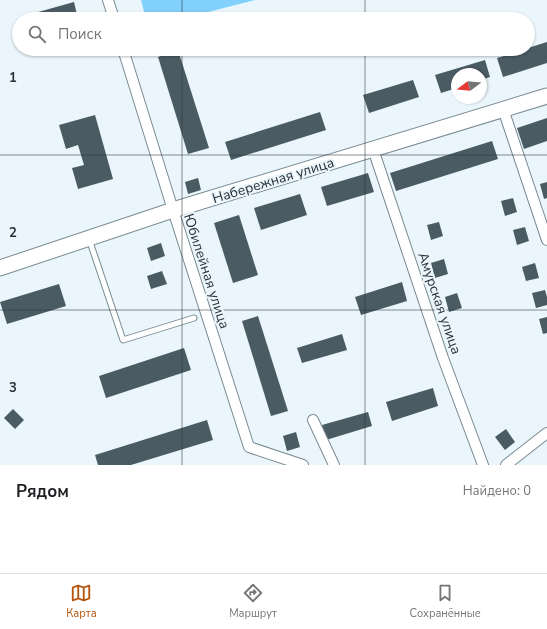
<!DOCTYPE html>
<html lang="ru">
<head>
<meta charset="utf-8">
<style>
	:root { --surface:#fff; --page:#f6f6f6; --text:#202124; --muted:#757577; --line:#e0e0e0; --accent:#b45309 }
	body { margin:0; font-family:"Nunito Sans",sans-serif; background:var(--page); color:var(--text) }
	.compass { position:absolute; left:451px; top:68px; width:36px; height:36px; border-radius:50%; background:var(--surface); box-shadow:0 1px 3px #0004; rotate:254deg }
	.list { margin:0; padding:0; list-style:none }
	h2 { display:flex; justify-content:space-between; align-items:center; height:52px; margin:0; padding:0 16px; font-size:17px }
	h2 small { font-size:13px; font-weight:400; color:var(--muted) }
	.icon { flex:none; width:22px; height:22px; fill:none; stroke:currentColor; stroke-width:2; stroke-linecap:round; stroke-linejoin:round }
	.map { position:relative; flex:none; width:547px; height:465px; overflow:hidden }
	.search { position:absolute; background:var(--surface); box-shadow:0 1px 3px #0004; left:12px; right:12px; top:12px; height:44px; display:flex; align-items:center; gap:10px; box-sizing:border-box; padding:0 14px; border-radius:22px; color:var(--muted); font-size:15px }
	.sheet { height:108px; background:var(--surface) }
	nav { display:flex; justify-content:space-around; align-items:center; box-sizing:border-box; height:56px; border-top:1px solid var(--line); background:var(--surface); font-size:11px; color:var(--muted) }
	nav a { display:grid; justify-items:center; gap:2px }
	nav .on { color:var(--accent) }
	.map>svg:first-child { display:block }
	.green { fill:#82d1fc }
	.building { fill:#4b5b64 }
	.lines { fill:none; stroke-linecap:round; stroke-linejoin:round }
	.lane-casing { stroke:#7a8b95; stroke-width:7 }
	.street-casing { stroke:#7a8b95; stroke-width:12 }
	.secondary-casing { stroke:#7a8b95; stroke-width:17 }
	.lane { stroke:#fff; stroke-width:5 }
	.street { stroke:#fff; stroke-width:10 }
	.secondary { stroke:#fff; stroke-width:15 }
	.grid { fill:none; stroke:#2a3236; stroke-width:1; stroke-opacity:0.55 }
	.labels { text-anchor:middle; stroke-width:4; stroke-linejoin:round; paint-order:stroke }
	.street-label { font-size:14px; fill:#2a3236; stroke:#eaf6fc }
	.grid-label { font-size:13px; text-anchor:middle; font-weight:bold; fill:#2a3236; stroke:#eaf6fc; stroke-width:4; stroke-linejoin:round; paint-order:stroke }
</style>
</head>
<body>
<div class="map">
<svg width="547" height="465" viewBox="0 0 547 465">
	<rect width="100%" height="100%" fill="#eaf6fc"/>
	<polygon class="green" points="141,0 255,0 181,19 146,19"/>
	<g class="building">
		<polygon points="74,2 78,19 33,19 31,14"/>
		<polygon points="547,42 547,63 503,77 497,58 528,49 528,48"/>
		<polygon points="178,50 209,148 188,154 158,57"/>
		<polygon points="485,60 490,77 481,80 481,74 457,74 457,88 441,93 435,75"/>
		<polygon points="413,80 419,97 369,113 363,95"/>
		<polygon points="320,112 326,130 231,160 225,142"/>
		<polygon points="95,115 113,179 78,189 72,168 84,165 78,145 66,149 59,125"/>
		<polygon points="547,118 547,141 524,149 517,128"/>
		<polygon points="492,141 498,159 396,191 390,173"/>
		<polygon points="368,173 374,192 327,206 321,187"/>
		<polygon points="198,178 201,190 188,194 185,182"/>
		<polygon points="547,182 547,198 544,199 540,184"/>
		<polygon points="300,194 307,215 261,230 254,208"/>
		<polygon points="513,198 517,212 505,216 501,201"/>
		<polygon points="239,215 258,275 233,283 214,223"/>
		<polygon points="439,222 443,236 431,240 427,225"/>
		<polygon points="525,227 529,241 517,245 513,230"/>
		<polygon points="161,243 165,256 151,261 147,248"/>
		<polygon points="444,259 448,274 435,278 431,263"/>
		<polygon points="535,263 539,278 526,281 522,267"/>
		<polygon points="162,271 167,284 151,289 147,276"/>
		<polygon points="402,282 407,301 361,315 355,297"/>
		<polygon points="59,284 66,306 7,324 0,302"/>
		<polygon points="545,290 547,297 547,305 536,308 532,293"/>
		<polygon points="457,293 462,308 449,312 445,297"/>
		<polygon points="258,316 288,411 271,416 242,321"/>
		<polygon points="547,317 547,333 543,334 539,319"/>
		<polygon points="342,334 347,350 302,363 297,348"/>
		<polygon points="184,348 191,370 106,398 99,376"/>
		<polygon points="433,388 438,406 392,421 386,402"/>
		<polygon points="13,409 24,420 15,429 4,418"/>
		<polygon points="368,412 372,426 326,440 322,425"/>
		<polygon points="207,420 213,440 131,465 98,465 95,455"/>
		<polygon points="506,429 515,442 505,450 495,437"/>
		<polygon points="296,432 300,447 287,451 283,436"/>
	</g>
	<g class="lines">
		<defs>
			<polyline id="lane" points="89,239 123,340 194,318"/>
			<g id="street">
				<polyline points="108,0 114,19"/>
				<polyline points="123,49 173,210 249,447 303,465"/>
				<polyline points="503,109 547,240"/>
				<polyline points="373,149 443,358 483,465"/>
				<polyline points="313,420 334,465"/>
				<polyline points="506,465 547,433"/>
			</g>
			<polyline id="secondary" points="0,268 173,210 547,96"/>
		</defs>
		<use href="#lane" class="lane-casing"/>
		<use href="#street" class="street-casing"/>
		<use href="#secondary" class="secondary-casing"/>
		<use href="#lane" class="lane"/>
		<use href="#street" class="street"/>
		<use href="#secondary" class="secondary"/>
	</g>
	<path class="grid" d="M182 0V19M365 0V19M182 49V465M365 49V465M0 155H547M0 310H547"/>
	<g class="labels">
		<g class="street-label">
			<text transform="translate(273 180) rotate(-17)" y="5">Набережная улица</text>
			<text transform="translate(207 271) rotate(72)" y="5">Юбилейная улица</text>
			<text transform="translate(440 303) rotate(71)" y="5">Амурская улица</text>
		</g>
	</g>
	<g class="grid-label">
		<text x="13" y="82">1</text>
		<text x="13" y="237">2</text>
		<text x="13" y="392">3</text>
	</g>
</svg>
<svg class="compass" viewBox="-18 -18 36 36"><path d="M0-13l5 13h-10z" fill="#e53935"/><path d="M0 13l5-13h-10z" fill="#757577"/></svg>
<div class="search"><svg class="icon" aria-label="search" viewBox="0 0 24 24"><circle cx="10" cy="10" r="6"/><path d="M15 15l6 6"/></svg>Поиск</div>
</div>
<section class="sheet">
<h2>Рядом<small>Найдено: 0</small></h2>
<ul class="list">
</ul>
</section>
<nav>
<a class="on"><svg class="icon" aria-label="map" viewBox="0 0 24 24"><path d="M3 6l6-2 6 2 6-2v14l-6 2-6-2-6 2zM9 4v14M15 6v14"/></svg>Карта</a>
<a><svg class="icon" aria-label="directions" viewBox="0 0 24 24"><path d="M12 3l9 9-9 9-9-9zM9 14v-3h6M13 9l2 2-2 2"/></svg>Маршрут</a>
<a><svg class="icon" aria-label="saved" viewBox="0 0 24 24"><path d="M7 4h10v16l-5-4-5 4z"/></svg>Сохранённые</a>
</nav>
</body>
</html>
